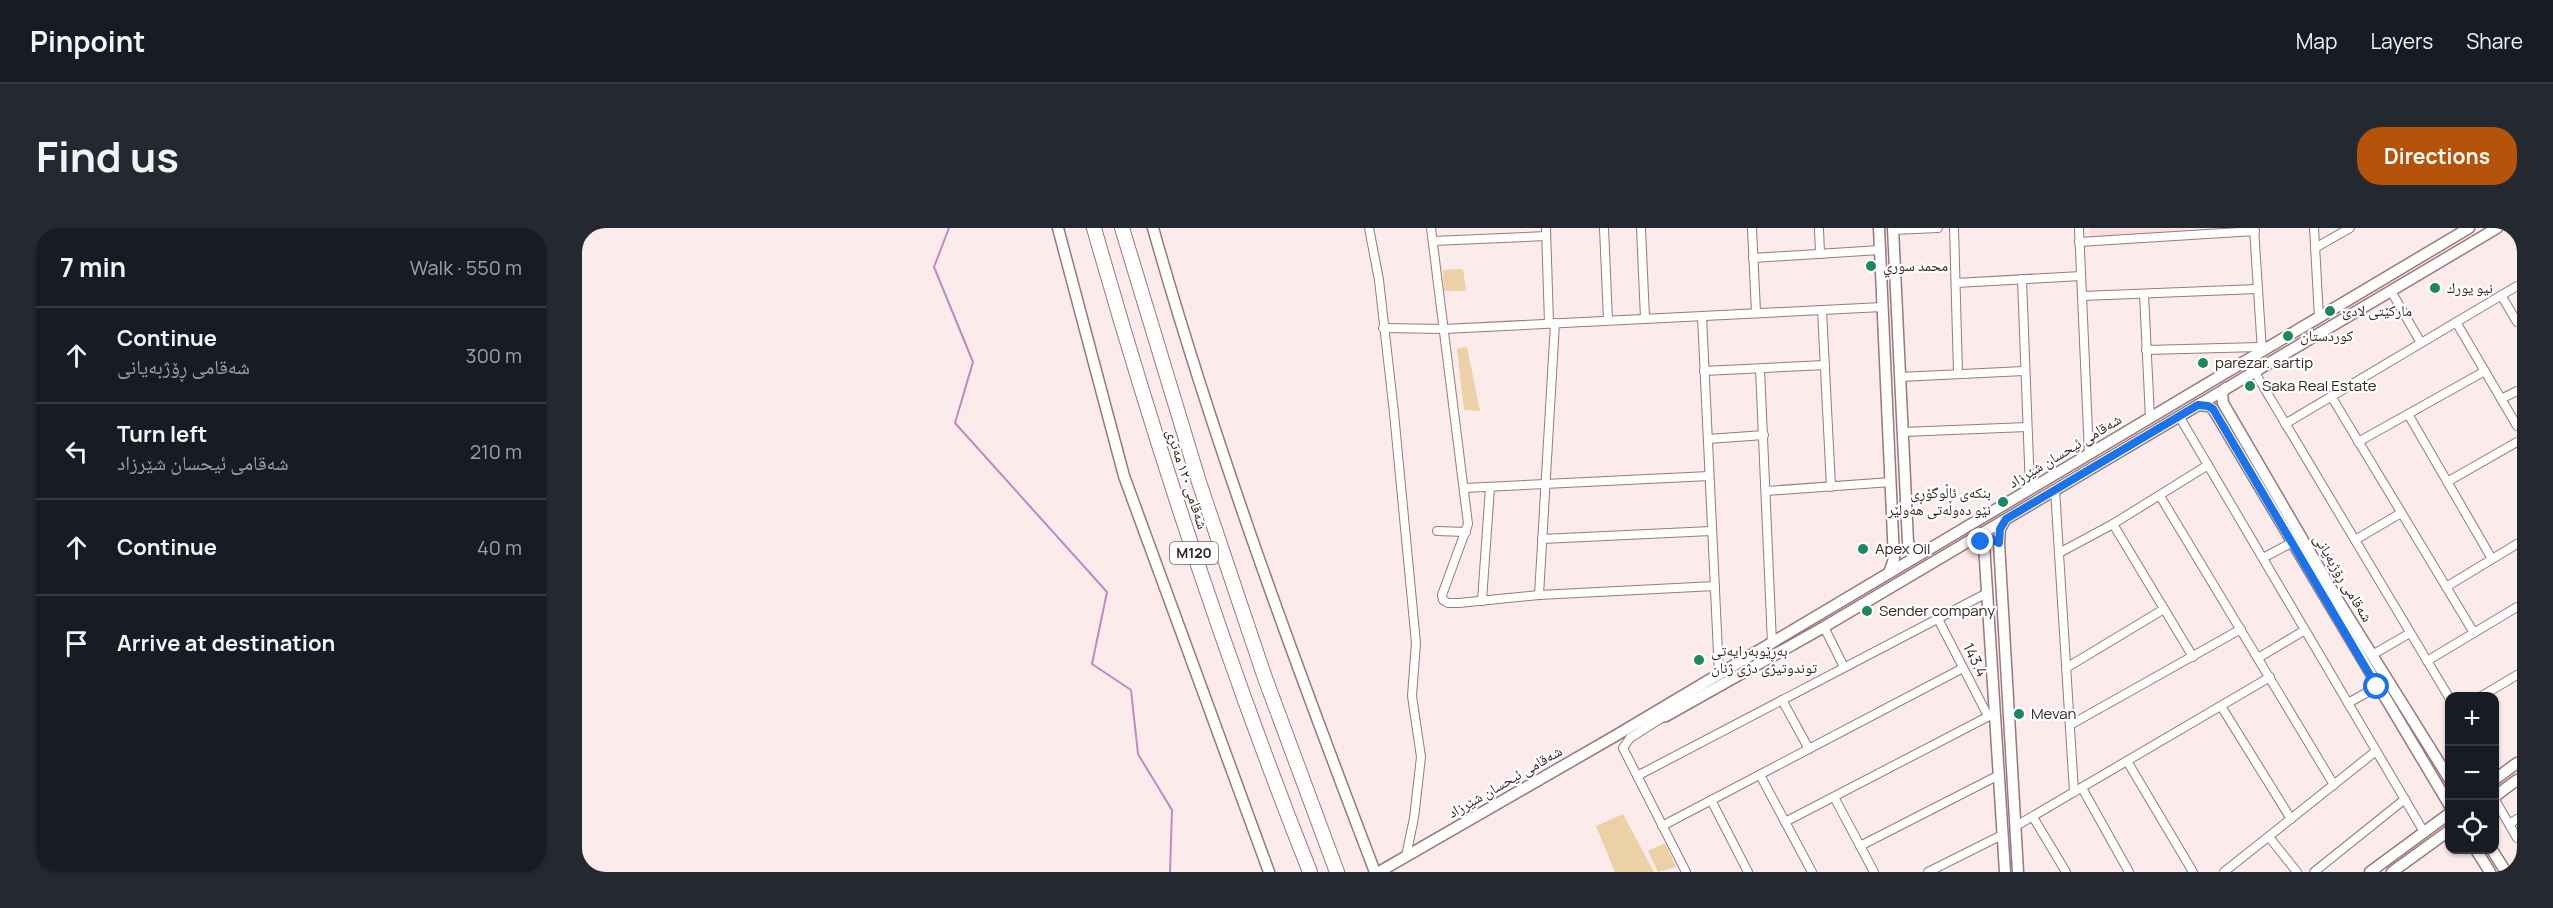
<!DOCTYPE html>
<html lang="en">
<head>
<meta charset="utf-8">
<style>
	:root { --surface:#171b24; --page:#242831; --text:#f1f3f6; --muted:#9ea1a6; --line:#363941; --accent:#b45309 }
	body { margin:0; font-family:Manrope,"Noto Naskh Arabic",sans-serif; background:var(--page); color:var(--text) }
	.controls { position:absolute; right:18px; bottom:18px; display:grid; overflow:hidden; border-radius:12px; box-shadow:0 2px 4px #0004 }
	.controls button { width:54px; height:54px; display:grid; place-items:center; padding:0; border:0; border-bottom:2px solid var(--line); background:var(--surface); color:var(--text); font:30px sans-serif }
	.stop { position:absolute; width:18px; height:18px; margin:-14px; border:4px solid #1a73e8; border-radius:50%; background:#fff }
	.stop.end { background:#1a73e8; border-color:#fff; box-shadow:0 2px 6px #0008 }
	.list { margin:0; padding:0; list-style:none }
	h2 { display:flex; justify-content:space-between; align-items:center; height:78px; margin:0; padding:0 24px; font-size:26px }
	h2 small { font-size:20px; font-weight:400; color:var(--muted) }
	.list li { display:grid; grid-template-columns:39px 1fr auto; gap:18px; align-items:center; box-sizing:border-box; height:96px; padding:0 24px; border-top:2px solid var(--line) }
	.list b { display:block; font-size:22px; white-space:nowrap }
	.list p { margin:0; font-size:20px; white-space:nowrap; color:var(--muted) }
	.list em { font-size:20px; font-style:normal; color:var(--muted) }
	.icon { flex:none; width:33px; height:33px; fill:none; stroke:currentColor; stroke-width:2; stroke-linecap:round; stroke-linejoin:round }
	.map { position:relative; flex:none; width:1935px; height:644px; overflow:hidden; border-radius:24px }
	header { display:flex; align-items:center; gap:36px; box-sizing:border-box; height:84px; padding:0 30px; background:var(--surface); border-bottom:2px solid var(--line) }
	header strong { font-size:28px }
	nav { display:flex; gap:33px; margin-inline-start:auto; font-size:21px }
	.intro { display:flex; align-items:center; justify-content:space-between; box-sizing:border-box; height:144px; padding:0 36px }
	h1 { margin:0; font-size:42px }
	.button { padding:15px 27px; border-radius:24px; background:var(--accent); color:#fff; font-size:21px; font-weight:700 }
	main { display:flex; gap:36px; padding:0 36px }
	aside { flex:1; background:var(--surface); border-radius:24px; box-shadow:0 2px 4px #0004 }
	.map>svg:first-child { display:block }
	.built { fill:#fbdfde }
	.green { fill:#ecd0a6 }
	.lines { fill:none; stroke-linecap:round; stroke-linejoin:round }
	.stream { stroke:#bd8ac3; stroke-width:2 }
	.street-casing { stroke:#9b7978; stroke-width:10 }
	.secondary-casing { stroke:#9b7978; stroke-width:13 }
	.highway-casing { stroke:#9b7978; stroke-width:16 }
	.street { stroke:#fff; stroke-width:8 }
	.secondary { stroke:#fff; stroke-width:10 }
	.highway { stroke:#fff; stroke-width:14 }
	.route { stroke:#1a73e8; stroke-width:8 }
	.poi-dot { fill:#1d8663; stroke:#fff; stroke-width:2 }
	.labels { text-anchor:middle; stroke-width:4.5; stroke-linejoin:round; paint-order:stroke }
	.shield { fill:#fff; stroke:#716766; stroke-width:1.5 }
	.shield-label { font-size:14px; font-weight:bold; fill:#342625 }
	.poi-label { font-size:15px; fill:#342625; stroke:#fff; text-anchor:start }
	.street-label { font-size:15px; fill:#342625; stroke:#fff }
</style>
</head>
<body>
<header>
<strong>Pinpoint</strong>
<nav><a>Map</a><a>Layers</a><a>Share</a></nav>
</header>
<div class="intro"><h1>Find us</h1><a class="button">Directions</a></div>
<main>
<aside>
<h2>7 min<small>Walk · 550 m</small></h2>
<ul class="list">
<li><svg class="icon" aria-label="ahead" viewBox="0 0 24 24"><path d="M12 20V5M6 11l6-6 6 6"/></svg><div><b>Continue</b><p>شەقامی ڕۆژبەیانی</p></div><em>300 m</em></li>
<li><svg class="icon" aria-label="left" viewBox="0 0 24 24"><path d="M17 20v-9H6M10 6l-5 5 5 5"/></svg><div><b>Turn left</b><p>شەقامی ئیحسان شێرزاد</p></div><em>210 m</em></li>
<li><svg class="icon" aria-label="ahead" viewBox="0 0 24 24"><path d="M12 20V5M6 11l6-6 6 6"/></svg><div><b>Continue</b></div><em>40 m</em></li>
<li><svg class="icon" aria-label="arrive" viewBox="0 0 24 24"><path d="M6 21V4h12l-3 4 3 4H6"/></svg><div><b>Arrive at destination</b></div></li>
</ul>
</aside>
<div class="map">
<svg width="1935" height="644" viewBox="0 0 1935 644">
	<rect width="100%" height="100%" fill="#fbebeb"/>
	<polygon class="built" points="1507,0 1604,0 1605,4 1508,9"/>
	<g class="green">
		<polygon points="881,41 884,63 862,63 861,42"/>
		<polygon points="885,119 898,183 882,182 875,121"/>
		<polygon points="1041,586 1072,644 1033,644 1014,598"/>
		<polygon points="1083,615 1094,639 1076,644 1066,623"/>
	</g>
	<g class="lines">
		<polyline class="stream" points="367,0 352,39 391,134 373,195 525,364 510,436 549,462 556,526 590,582 588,644"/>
		<defs>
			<g id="street">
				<polyline points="787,0 797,52 812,185 834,415 830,468 839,529 832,590 824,628"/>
				<polyline points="849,0 886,296 860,367 861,372 866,375 877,375 957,367 1133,358"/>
				<polyline points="964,0 967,95"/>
				<polyline points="1022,0 1026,92"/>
				<polyline points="1059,0 1063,90"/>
				<polyline points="1170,0 1174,84"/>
				<polyline points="1237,0 1238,26"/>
				<polyline points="1372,0 1376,145"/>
				<polyline points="1497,0 1507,226"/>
				<polyline points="1672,0 1680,123"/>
				<polyline points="1732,0 1737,89"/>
				<polyline points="1311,2 1356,0"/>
				<polyline points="851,13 964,8"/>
				<polyline points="1497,14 1673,3"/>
				<polyline points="1733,20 1768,0"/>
				<polyline points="1171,30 1298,22"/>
				<polyline points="1440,51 1448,261"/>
				<polyline points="1374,55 1499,48"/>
				<polyline points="1809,63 1839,115"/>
				<polyline points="1562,66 1568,190"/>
				<polyline points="1919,67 1935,94"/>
				<polyline points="1500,68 1675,61"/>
				<polyline points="1240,82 1249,259"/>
				<polyline points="1120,88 1137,446"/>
				<polyline points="1874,94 1935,198"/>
				<polyline points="801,100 862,101 1300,79"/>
				<polyline points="1564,122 1678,119"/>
				<polyline points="1178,141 1190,415"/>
				<polyline points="1122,143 1243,137"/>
				<polyline points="1672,143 1868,471"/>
				<polyline points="1318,149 1442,143"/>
				<polyline points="1749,168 1892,405"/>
				<polyline points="1919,171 1935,163"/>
				<polyline points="1826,186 1910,331"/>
				<polyline points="1597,188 1842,604"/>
				<polyline points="1703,196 1935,58"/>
				<polyline points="1321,204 1445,199"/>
				<polyline points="1126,211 1182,207"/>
				<polyline points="1776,214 1903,143"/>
				<polyline points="1865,254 1935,214"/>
				<polyline points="882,260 1127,248"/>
				<polyline points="1473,262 1492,564"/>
				<polyline points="1184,263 1309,254"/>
				<polyline points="1578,268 1752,557"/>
				<polyline points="1531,296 1611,429"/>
				<polyline points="855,303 884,304"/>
				<polyline points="960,311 1129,303"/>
				<polyline points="1773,312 1819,285"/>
				<polyline points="1477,325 1531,296 1626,237"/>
				<polyline points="1681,330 1709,315"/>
				<polyline points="1864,359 1935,316"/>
				<polyline points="957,367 973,95"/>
				<polyline points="900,373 908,259"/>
				<polyline points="1355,389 1406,488"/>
				<polyline points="1242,399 1262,439"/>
				<polyline points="1790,427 1828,405"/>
				<polyline points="1676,430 1723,402"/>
				<polyline points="1845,433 1935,379"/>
				<polyline points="1484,440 1582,381"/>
				<polyline points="1898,469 1935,447"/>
				<polyline points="1200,472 1227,521"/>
				<polyline points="1766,475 1795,459"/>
				<polyline points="1639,478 1709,591"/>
				<polyline points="1078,491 1048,510 1041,520 1104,644"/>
				<polyline points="1488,497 1659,401"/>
				<polyline points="1545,533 1611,644"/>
				<polyline points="1178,547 1230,644"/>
				<polyline points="1055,548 1405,365"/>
				<polyline points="1500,560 1547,644"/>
				<polyline points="1252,569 1292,644"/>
				<polyline points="1912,570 1935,610"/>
				<polyline points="1129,572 1166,644"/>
				<polyline points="1451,589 1484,644"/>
				<polyline points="1203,594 1413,485"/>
				<polyline points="1927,596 1935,591"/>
				<polyline points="1080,598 1381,440"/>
				<polyline points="1434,598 1688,449"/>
				<polyline points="1687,609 1715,644"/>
				<polyline points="1278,618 1417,547"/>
				<polyline points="1346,644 1420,607"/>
				<polyline points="1642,644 1794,523"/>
				<polyline points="1732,644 1823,571"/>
			</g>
			<g id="secondary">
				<polyline points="476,0 542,248 687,644"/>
				<path d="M571 0C633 219 712 432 793 644"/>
				<polyline points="1297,0 1312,331 1307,345"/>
				<polyline points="1311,0 1326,314 1330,323 1341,323"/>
				<polyline points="1644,160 1640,165 1641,175 1757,374 1868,552"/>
				<polyline points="1616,177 1626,178 1631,181 1868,578"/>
				<polyline points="1423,292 1418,301 1417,315 1436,644"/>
				<polyline points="1386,314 1398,313 1402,316 1423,644"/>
				<polyline points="1068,491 1084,488 1242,399 1915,0"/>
				<polyline points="1912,552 1935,535"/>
				<polyline points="1912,569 1935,552"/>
				<polyline points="1894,622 1908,644"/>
				<polyline points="1910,622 1924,644"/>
				<polyline points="797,644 1033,508 1887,0"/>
				<polyline points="1788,644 1868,585"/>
				<polyline points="1810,644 1868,602"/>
			</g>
			<g id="highway">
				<path d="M512 0C574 218 644 433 728 644"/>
				<polyline points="540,0 617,254 683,450 755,644"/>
			</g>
		</defs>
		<use href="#street" class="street-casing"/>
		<use href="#secondary" class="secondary-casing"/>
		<use href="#highway" class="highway-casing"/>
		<use href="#street" class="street"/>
		<use href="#secondary" class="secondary"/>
		<use href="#highway" class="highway"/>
	</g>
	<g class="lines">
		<polyline class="route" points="1399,314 1402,316 1410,311 1417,315 1418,301 1424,291 1616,177 1626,178 1631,181 1795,459"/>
	</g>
	<g class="poi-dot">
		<circle cx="1289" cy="38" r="6"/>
		<circle cx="1853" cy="60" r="6"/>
		<circle cx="1748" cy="83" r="6"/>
		<circle cx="1706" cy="108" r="6"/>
		<circle cx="1621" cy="135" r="6"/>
		<circle cx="1668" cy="158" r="6"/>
		<circle cx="1421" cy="274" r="6"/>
		<circle cx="1281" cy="321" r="6"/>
		<circle cx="1285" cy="383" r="6"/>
		<circle cx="1117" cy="432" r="6"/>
		<circle cx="1437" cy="486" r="6"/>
	</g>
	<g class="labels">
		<rect class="shield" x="588" y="314" width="48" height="22" rx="4.5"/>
		<g class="shield-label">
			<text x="612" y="330">M120</text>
		</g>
		<g class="poi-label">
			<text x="1301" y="43">محمد سوري</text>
			<text x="1865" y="65">نيو يورك</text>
			<text x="1760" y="88">مارکێتی لادێ</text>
			<text x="1718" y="113">كوردستان</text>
			<text x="1633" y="140">parezar. sartip</text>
			<text x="1680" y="163">Saka Real Estate</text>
			<text x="1409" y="270" text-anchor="end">بنکەی ئاڵوگۆڕی<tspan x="1409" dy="17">نێو دەوڵەتی هەولێر</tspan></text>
			<text x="1293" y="326">Apex Oil</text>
			<text x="1297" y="388">Sender company</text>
			<text x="1129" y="428">بەڕێوبەرایەتی<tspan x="1129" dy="17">توندوتیژی دژی ژنان</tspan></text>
			<text x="1449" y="491">Mevan</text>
		</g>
		<g class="street-label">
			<text transform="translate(1483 223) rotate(-31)" y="5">شەقامی ئیحسان شێرزاد</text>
			<text transform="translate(605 251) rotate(72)" y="5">شەقامی ١٢٠ مەتری</text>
			<text transform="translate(1761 350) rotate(59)" y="5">شەقامی ڕۆژبەیانی</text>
			<text transform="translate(1393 432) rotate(63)" y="5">143.4</text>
			<text transform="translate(923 554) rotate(-30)" y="5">شەقامی ئیحسان شێرزاد</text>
		</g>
	</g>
</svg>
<div class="controls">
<button>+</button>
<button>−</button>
<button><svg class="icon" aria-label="locate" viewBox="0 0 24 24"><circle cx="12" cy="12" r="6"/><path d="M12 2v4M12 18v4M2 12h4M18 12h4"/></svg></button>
</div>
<div class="stop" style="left:1795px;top:459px"></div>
<div class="stop end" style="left:1399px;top:314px"></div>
</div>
</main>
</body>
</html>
